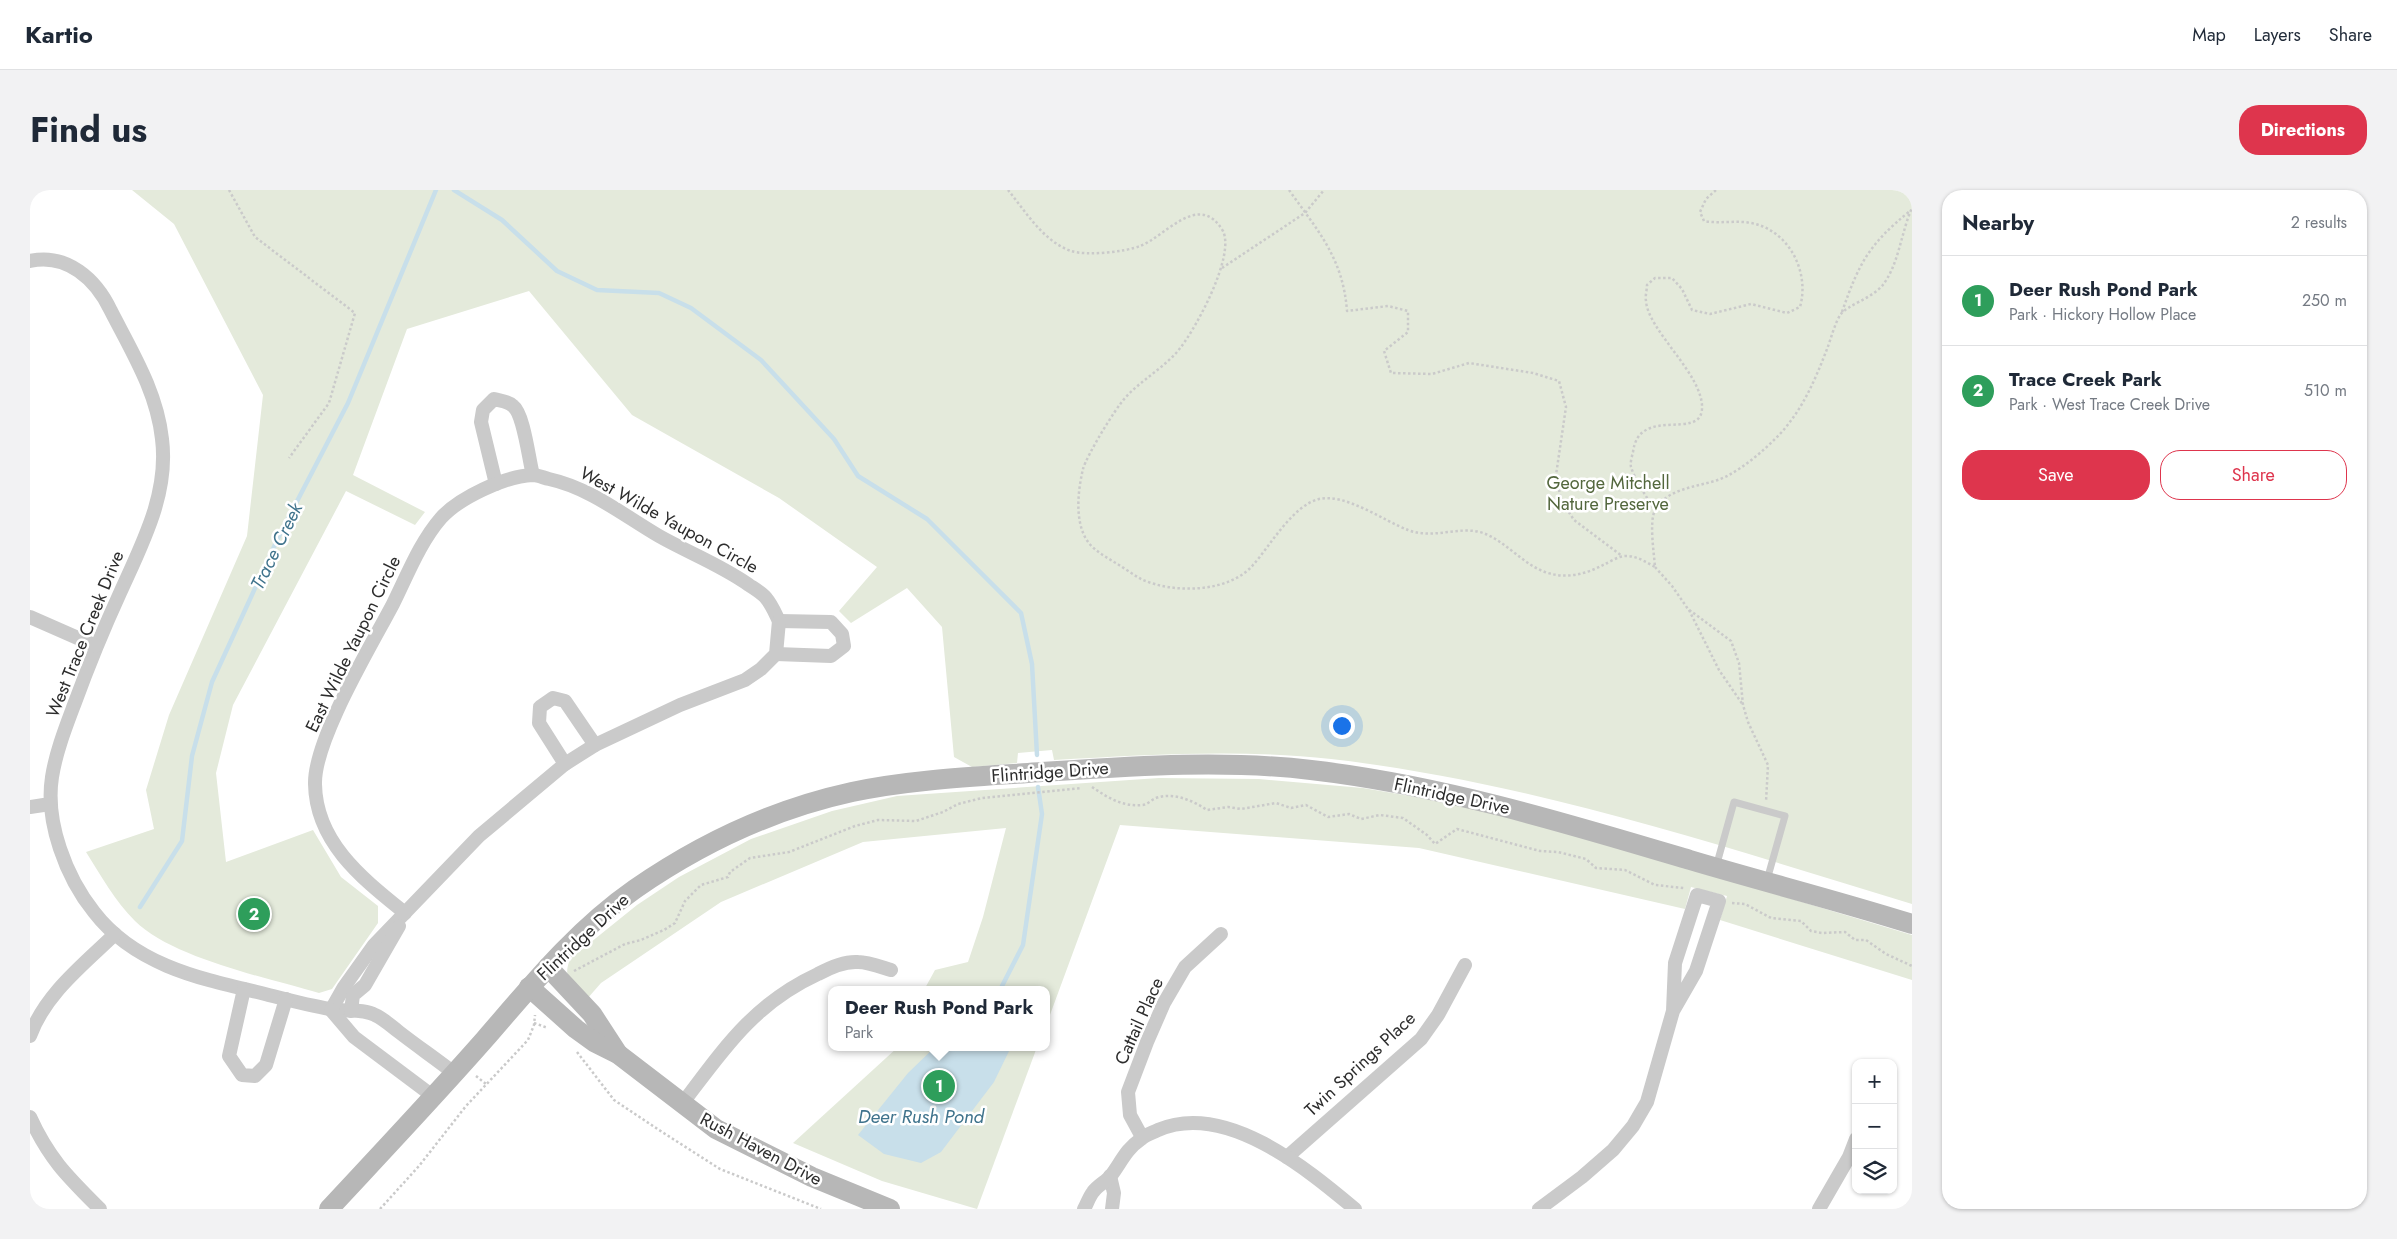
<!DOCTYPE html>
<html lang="en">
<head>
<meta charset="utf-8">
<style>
	:root { --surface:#fff; --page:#f2f2f3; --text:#1f2937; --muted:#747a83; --line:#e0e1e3; --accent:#de354d }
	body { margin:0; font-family:Jost,sans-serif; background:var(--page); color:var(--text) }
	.controls { position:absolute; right:15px; bottom:15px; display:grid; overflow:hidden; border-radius:10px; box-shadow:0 1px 4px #0004 }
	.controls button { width:45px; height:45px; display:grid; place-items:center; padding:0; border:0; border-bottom:1px solid var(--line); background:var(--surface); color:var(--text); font:25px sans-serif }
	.you { position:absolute; left:1311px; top:535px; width:18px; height:18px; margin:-12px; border:4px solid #fff; border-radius:50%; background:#1a73e8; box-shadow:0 0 0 8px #1a73e833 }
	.badge { display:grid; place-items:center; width:32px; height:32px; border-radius:50%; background:var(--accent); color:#fff; font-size:16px; font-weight:700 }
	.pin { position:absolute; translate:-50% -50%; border:2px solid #fff; box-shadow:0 1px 5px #0006 }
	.popup { position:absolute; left:798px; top:796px; width:222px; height:65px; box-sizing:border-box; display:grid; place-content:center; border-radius:10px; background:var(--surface); filter:drop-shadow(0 1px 4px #0005); font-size:16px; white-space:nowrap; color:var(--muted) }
	.popup b { font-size:19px; color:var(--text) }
	.popup::after { content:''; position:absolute; left:50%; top:100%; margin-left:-10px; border:10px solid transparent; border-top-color:var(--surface) }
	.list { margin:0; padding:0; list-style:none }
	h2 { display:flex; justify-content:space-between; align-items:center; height:65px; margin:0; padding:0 20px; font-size:21px }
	h2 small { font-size:16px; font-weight:400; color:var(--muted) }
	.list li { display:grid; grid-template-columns:32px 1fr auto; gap:15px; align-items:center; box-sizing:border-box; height:90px; padding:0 20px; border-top:1px solid var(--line) }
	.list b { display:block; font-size:19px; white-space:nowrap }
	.list p { margin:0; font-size:16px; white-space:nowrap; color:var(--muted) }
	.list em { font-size:16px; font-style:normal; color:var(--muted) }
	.actions { display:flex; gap:10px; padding:15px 20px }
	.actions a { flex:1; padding:11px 0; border:1px solid var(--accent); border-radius:20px; text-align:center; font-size:18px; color:var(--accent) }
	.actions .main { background:var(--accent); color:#fff }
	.icon { flex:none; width:28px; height:28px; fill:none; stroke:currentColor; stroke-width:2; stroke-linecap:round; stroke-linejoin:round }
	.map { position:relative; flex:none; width:1882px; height:1019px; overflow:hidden; border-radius:20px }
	header { display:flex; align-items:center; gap:30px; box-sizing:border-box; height:70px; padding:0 25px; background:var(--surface); border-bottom:1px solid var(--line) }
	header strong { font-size:24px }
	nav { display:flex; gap:28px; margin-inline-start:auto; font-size:18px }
	.intro { display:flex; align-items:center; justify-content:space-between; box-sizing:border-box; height:120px; padding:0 30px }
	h1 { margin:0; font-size:35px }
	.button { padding:12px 22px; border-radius:20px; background:var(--accent); color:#fff; font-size:18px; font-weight:700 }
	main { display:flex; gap:30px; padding:0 30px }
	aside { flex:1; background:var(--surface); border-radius:20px; box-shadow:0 1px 4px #0004 }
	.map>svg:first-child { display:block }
	.green { fill:#e4eadb }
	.water { fill:#c8dfea }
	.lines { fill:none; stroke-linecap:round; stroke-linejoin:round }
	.stream { stroke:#c8dfea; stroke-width:4.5 }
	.path { stroke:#cacaca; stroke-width:2.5; stroke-dasharray:2.5 2.5; stroke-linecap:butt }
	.lane { stroke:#cacaca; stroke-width:7 }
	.street { stroke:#cacaca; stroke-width:14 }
	.secondary { stroke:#b7b7b7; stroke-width:20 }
	.labels { text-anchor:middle; stroke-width:5; stroke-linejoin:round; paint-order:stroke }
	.park-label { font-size:18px; fill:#53673d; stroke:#fff }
	.street-label { font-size:18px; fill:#2d2d2d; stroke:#fff }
	.water-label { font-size:19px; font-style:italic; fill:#3f738c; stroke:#fff }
</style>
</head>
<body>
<header>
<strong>Kartio</strong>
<nav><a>Map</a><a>Layers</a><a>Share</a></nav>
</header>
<div class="intro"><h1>Find us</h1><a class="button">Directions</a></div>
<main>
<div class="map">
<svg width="1882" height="1019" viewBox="0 0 1882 1019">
	<rect width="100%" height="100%" fill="#fff"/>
	<g class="green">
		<path d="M102 0H1882V714C1691 656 1500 592 1301 569 1209 559 1116 565 1024 570L1022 560 988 563 987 573 942 577 924 567 912 437 877 398 821 433 809 421 847 377 749 308 602 225 499 101 377 139 323 285 395 322 385 335 316 301 203 515 186 583 196 672 283 640 311 687 348 716V733L302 799 289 803C238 788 142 768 105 731 85 711 71 686 56 662L124 639 116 600 139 525 217 346 233 205 144 34Z"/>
		<path d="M1129 588 1229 589 1333 598 1415 612 1509 633 1882 745V790L1690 730 1697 706 1661 697 1655 719 1389 658 1090 635 1017 833 1016 800H894L905 780 938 772 953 727 976 638 833 652 691 712 571 793 557 809C542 795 532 790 540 769L607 715 649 687 721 649 802 621 867 606Z"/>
		<polygon points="868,857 1007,857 947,1019 852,991 763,953"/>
	</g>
	<polygon class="water" points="905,857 981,857 964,892 911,962 891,973 854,964 828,945 878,883"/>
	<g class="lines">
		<g class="stream">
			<polyline points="424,0 472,30 527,81 567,100 629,103 661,118 731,170 804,249 828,286 897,329 991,423 1002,474 1007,565"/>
			<polyline points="110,717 152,651 162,566 182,492 249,346 318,213 406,0"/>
			<polyline points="970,800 993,755 1012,624 1008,597"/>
		</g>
		<g class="path">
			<polyline points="199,0 225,47 325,123 299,213 259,268"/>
			<path d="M978 0C996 22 1013 51 1041 61 1057 66 1095 62 1110 56 1135 47 1169 0 1193 41 1205 66 1167 136 1151 157 1136 177 1112 189 1095 208 1085 219 1057 265 1053 279 1048 300 1045 328 1055 347 1061 359 1073 365 1084 372 1093 377 1102 384 1111 389 1143 404 1199 403 1223 375 1241 355 1262 316 1289 309 1316 303 1354 331 1378 340 1404 350 1429 335 1453 343 1476 351 1494 376 1518 383 1537 389 1556 384 1573 375 1580 372 1588 366 1596 366 1607 366 1616 372 1625 377 1624 363 1619 332 1625 320 1640 294 1676 298 1699 285 1715 276 1731 263 1744 250 1770 225 1784 193 1797 159 1801 149 1805 132 1811 124 1818 115 1840 109 1852 96 1869 75 1871 42 1882 18"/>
			<path d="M1259 0C1288 41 1313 68 1317 121L1358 116 1378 121V142L1354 161 1361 183 1402 184 1439 173 1503 183 1529 191 1536 217 1526 285 1531 310 1544 330 1592 366"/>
			<polyline points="1192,78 1275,23 1294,0"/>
			<path d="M1812 122C1829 73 1839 54 1880 21"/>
			<path d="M1625 321C1618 309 1605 290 1601 277 1600 273 1602 266 1603 262 1609 215 1670 251 1672 219 1674 185 1618 141 1616 111 1615 106 1617 100 1617 95L1625 88H1642L1652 99 1662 120 1680 124 1721 114 1757 123 1770 117C1780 82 1759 40 1721 33 1706 30 1690 34 1674 31L1670 22 1676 9 1686 0"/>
			<polyline points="1625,377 1642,396 1658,419 1701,451 1709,473 1713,515 1718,532 1738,575 1736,612"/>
			<polyline points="1659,420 1689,480 1713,515"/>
			<path d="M1062 597C1077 607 1092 617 1112 615 1117 615 1121 610 1126 608 1143 602 1162 610 1177 620L1198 617 1211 619 1246 613 1261 618 1276 615 1298 627 1319 624 1331 629 1350 625 1373 628 1397 645 1405 654 1427 639 1510 661 1528 662 1556 669 1566 678 1595 680 1625 695 1654 698"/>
			<polyline points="1702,713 1715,714 1741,728 1771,731 1781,741 1792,743 1815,742 1825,750 1836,750 1856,764 1882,776"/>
			<polyline points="544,781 595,754 611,750 634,740 645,733 655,711 671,695 698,687 700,682 720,668 759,662 825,636 848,630 886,631 913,622 928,614 952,608 1051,598"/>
			<polyline points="504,833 518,838"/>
			<polyline points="547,862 584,910 629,940 690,979 791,1019"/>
			<polyline points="446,886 456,894"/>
			<polyline points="350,1019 389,976 436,916 498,850 504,835 505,825"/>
		</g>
		<polyline class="lane" points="1686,677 1704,612 1755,626 1737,690"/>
		<g class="street">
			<path d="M0 71C37 63 66 89 81 121 102 162 127 202 132 249 139 304 112 354 90 403 73 440 58 477 44 515 35 539 26 562 22 587 15 632 36 687 64 722 104 774 167 788 227 802 251 808 275 815 300 819 314 822 333 818 345 825 354 829 361 836 369 842 387 856 406 869 424 883"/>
			<path d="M466 294 451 232 453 220 464 209C471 211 478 211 483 216 494 224 499 271 503 285"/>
			<polyline points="0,427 66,456"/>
			<polyline points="746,464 801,466 814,456 812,444 801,432 749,431"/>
			<polyline points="535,574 509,533 510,517 523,508 535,511 565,555"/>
			<polyline points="0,617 20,614"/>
			<path d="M375 723C333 689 286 653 285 594 284 550 341 456 363 414 377 386 390 352 411 328 429 308 475 286 503 285 508 285 514 288 519 289 560 298 593 325 629 346 659 363 691 375 719 395 725 399 732 403 736 408 742 415 745 423 749 431"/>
			<polyline points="214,799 199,866 212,885 225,886 236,875 256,809"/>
			<polyline points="301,820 314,797 344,755 449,646 535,574 565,555 650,515 715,490 731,479 746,464 749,431"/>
			<polyline points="301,820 324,847 404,907"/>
			<polyline points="321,821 323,805 335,795 369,736"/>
			<path d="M0 846C15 804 54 774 85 744"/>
			<path d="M652 914C693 860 723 814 788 784 799 778 815 771 828 772 838 772 851 777 861 780"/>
			<path d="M0 927C19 969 38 987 70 1019"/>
			<polyline points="1112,947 1100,925 1098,902 1117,852 1134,813 1155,777 1191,744"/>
			<polyline points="1257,967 1391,849 1408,825 1435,775"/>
			<polyline points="1080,986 1084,1003 1082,1019"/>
			<path d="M1054 1019C1057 1014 1059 1007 1063 1002 1067 996 1075 992 1080 987 1091 973 1095 960 1111 949 1115 945 1122 943 1128 940 1195 911 1276 978 1325 1019"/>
			<polyline points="1509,1019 1552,987 1583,960 1603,936 1617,912 1643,821 1666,781 1689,711 1667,705 1645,773 1643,821"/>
			<polyline points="1789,1019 1819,967 1826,949"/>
		</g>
		<g class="secondary">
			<polyline points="518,777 562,824 588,864"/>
			<polyline points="499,797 546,839 564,852 588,864 686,939 782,987 860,1019"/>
			<path d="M299 1019C351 963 404 907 455 849 501 796 546 740 605 699 670 654 744 619 822 602 879 590 940 587 998 583 1092 577 1188 569 1281 580 1411 595 1536 633 1660 670 1734 692 1809 711 1882 734"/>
		</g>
	</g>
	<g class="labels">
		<g class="park-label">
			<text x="1578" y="299">George Mitchell<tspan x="1578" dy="21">Nature Preserve</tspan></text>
		</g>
		<g class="street-label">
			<text transform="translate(639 330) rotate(29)" y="6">West Wilde Yaupon Circle</text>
			<text transform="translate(55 444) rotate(-68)" y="6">West Trace Creek Drive</text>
			<text transform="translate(323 454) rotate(-64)" y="6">East Wilde Yaupon Circle</text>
			<text transform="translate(1020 582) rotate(-4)" y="6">Flintridge Drive</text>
			<text transform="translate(1422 606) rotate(12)" y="6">Flintridge Drive</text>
			<text transform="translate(553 747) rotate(-43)" y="6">Flintridge Drive</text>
			<text transform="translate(1109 831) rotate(-66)" y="6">Cattail Place</text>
			<text transform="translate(1330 874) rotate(-43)" y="6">Twin Springs Place</text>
			<text transform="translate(731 959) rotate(28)" y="6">Rush Haven Drive</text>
		</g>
		<g class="water-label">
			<text transform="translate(246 356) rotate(-64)" y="7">Trace Creek</text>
			<text x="891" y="933">Deer Rush Pond</text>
		</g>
	</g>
</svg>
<div class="controls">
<button>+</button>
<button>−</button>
<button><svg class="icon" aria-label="layers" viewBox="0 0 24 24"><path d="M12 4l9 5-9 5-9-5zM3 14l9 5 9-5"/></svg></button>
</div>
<div class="you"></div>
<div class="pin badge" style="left:909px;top:896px;background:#2e9e5b">1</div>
<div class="popup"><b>Deer Rush Pond Park</b>Park</div>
<div class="pin badge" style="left:224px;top:724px;background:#2e9e5b">2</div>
</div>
<aside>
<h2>Nearby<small>2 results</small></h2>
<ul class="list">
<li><span class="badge" style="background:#2e9e5b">1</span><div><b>Deer Rush Pond Park</b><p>Park · Hickory Hollow Place</p></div><em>250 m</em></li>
<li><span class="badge" style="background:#2e9e5b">2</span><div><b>Trace Creek Park</b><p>Park · West Trace Creek Drive</p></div><em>510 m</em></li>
</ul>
<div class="actions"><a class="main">Save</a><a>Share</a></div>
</aside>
</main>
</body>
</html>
